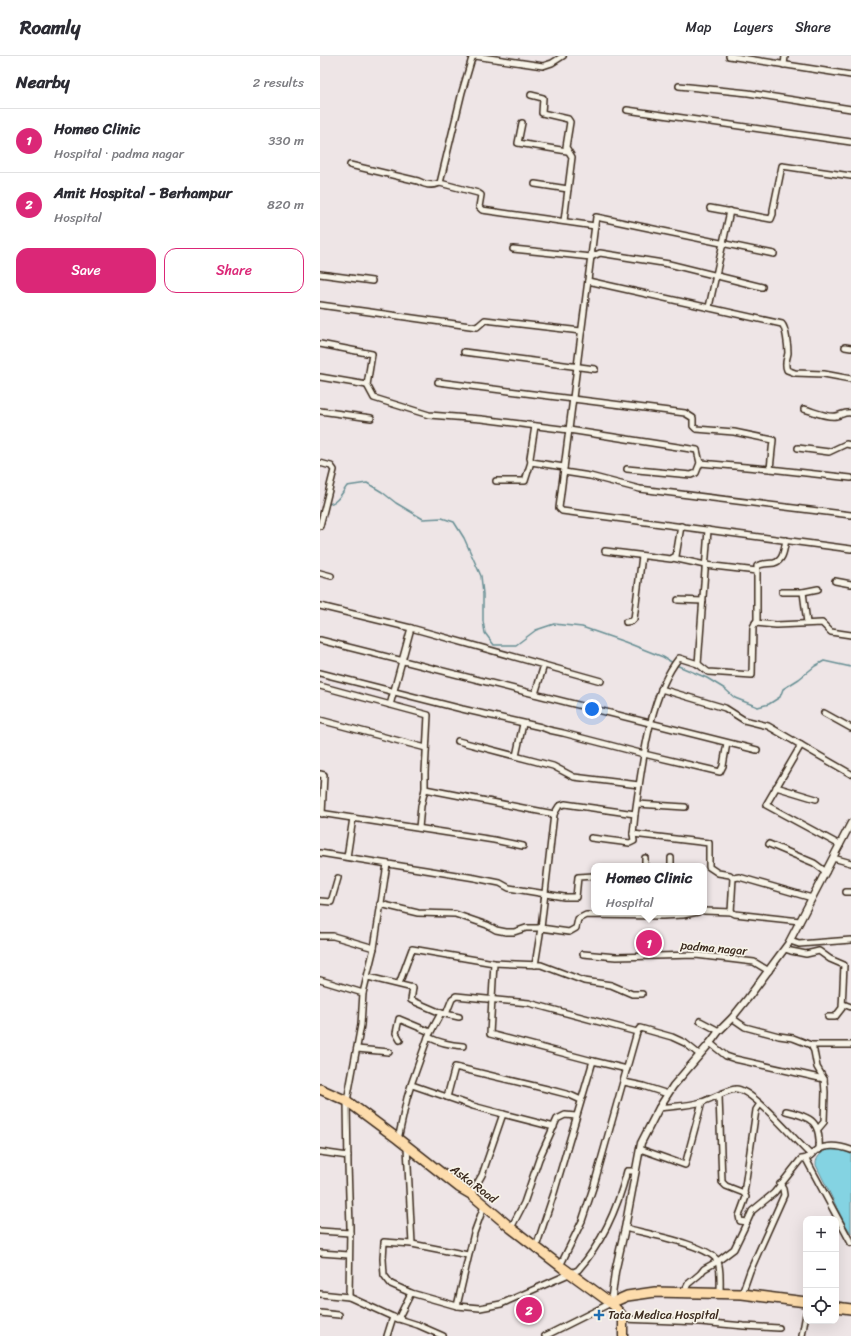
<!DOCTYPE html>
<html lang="en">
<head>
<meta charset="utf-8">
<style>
	:root { --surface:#fff; --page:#f7f7f7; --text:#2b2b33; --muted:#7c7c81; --line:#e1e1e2; --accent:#db2777 }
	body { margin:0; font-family:Sriracha,sans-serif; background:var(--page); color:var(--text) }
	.controls { position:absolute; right:12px; bottom:12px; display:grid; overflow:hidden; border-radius:8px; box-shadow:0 4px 16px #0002 }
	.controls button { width:36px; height:36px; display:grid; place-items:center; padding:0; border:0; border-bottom:1px solid var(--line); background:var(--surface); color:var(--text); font:20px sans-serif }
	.you { position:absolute; left:272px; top:653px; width:14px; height:14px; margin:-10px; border:3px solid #fff; border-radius:50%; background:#1a73e8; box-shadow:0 0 0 6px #1a73e833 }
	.badge { display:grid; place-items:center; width:26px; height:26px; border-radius:50%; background:var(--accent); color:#fff; font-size:13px; font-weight:700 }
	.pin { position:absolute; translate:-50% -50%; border:2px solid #fff; box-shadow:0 1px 4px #0006 }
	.popup { position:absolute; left:271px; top:807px; width:116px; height:52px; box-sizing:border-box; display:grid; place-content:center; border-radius:8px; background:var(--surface); filter:drop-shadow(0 1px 3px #0005); font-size:13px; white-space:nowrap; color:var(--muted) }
	.popup b { font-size:15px; color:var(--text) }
	.popup::after { content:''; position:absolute; left:50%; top:100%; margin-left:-8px; border:8px solid transparent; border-top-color:var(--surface) }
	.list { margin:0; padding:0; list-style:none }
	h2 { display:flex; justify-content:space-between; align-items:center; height:52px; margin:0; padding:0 16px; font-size:17px }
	h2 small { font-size:13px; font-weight:400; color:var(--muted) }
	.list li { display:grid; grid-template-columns:26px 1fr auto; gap:12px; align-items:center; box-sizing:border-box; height:64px; padding:0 16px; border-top:1px solid var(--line) }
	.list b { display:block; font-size:15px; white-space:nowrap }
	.list p { margin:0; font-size:13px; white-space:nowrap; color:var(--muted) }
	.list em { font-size:13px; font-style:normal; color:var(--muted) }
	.actions { display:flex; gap:8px; padding:12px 16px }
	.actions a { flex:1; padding:9px 0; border:1px solid var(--accent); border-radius:12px; text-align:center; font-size:14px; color:var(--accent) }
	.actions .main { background:var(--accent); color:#fff }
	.icon { flex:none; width:22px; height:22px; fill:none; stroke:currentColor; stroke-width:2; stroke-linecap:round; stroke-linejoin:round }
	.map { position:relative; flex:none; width:531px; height:1280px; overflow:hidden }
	header { display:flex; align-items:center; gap:24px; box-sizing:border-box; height:56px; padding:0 20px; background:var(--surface); border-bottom:1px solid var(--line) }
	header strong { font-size:19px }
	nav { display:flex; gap:22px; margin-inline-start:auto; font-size:14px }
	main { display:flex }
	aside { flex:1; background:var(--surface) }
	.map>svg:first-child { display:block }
	.water { fill:#84d3e2; stroke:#678f94 }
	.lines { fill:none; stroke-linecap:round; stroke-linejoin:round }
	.stream { stroke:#678f94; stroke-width:1.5 }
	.minor-casing { stroke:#3b2a1e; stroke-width:8 }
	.tertiary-casing { stroke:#3b2a1e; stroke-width:9 }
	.primary-casing { stroke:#3b2a1e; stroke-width:11 }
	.trunk-casing { stroke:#3b2a1e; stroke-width:12 }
	.minor { stroke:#f7f3e8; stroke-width:5 }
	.tertiary { stroke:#f7f3e8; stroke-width:6 }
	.primary { stroke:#fddcac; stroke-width:8 }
	.trunk { stroke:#fddcac; stroke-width:9 }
	.poi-dot { fill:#1f6fb2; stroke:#f7f3e8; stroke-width:1.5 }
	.labels { text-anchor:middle; stroke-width:3.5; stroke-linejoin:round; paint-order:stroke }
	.street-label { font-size:12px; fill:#3b2a1e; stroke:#f7f3e8 }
	.poi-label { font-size:12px; fill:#3b2a1e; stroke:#f7f3e8; text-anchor:start }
</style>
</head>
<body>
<header>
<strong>Roamly</strong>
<nav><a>Map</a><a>Layers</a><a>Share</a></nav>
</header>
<main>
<aside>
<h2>Nearby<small>2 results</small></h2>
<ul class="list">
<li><span class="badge">1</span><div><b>Homeo Clinic</b><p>Hospital · padma nagar</p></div><em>330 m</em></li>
<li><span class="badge">2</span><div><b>Amit Hospital - Berhampur</b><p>Hospital</p></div><em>820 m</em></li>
</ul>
<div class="actions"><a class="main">Save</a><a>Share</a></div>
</aside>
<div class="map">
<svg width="531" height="1280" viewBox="0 0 531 1280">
	<rect width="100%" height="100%" fill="#eee5e6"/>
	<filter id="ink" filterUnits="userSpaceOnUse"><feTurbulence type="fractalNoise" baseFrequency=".025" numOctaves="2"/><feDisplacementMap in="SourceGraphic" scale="8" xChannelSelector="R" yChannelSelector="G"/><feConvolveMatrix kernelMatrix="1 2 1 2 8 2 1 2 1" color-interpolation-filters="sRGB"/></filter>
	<g filter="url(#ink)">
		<path class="water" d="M512 1091 522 1093 531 1098V1177L525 1168 496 1109C495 1100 505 1094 512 1091Z"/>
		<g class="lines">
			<g class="stream">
				<path d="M7 448C17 448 22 437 27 430L47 427 62 436 76 447 103 463 122 462 134 466 144 482 161 520 163 538V565L165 577 174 589H196L216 574 234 568 262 571 305 586 343 601 353 607"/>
				<polyline points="356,609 387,622 405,633 415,642 438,651 449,648 460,641 463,633 479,623 495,610 504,605 531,611"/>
			</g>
			<defs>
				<g id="minor">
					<polyline points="409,0 531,19"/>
					<polyline points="464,9 465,0"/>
					<polyline points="359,30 428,37 531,53"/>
					<polyline points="211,39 223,42 222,57 248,63 250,66 246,91 252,101 248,133"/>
					<polyline points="307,54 531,86"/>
					<polyline points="202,67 198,87 247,95"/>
					<path d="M30 109 98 125C105 129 113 130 120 127L158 137 161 139 159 151 162 154 275 170"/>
					<polyline points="120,127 142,36 152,2 155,0 223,10 232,7 243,0"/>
					<polyline points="215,128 248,133 244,165"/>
					<polyline points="390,152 451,163 453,158 453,154 462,110 531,120"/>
					<polyline points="193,193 271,201 280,197 349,208 442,231"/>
					<polyline points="454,198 276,161 239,452 242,455 531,493"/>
					<polyline points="0,218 52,225"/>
					<path d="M268 225 462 268C466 272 468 291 468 297 467 303 464 308 467 314L475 317 504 318 531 323"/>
					<polyline points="0,249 157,271 165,264 261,275"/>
					<polyline points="389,251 410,155"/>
					<polyline points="0,288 52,298 47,329 54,342 109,359 161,363 249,374 377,394 380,407 376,417 371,419 307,413"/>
					<polyline points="525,291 531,292"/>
					<polyline points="144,296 275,313"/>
					<polyline points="0,321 47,329"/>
					<polyline points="118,326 365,357 373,362 373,370 376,373 414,376 453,384 450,413"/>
					<path d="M484 353C493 355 506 362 516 360 522 359 524 356 531 357"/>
					<polyline points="0,355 51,362"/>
					<polyline points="478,392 509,396 526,388 531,389"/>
					<polyline points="211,406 244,411"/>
					<polyline points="0,407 11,410 14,414 0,470"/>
					<polyline points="380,407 450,413 531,422"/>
					<polyline points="244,416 270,420 320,433 531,459"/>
					<polyline points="176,425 205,425 211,406 210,402 215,370"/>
					<polyline points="285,495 351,503 356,500 361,470"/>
					<polyline points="353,502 385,509 437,515"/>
					<polyline points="0,517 11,520"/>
					<polyline points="515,525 531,528"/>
					<polyline points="462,536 483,536 498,533"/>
					<polyline points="483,536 487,567"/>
					<polyline points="358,544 383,545"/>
					<polyline points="0,550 91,572 70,649"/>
					<polyline points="306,566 312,565 314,563 322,500"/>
					<polyline points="435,567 456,569 502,567 511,576 531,579"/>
					<polyline points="91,572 281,625"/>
					<polyline points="0,584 437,694"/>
					<polyline points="378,608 388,474"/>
					<polyline points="0,617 142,653 221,671 229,674 243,677 324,698 400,716 403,710 407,687"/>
					<polyline points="0,630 108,659 105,717 105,733 101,750 99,772"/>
					<polyline points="341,633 405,652 424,664 448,670 531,718"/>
					<polyline points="215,638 224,609"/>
					<polyline points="504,657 531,672"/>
					<polyline points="0,664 106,692"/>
					<polyline points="138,685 233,710 254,721 319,729"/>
					<polyline points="481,689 446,749 520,789"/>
					<polyline points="196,700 203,668"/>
					<polyline points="0,718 4,719 2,758"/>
					<polyline points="456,731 496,743"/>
					<polyline points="105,733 234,758 221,872 249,876 256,872 258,863 266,859 342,860 363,859 378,856"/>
					<polyline points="317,748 365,751"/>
					<polyline points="0,757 174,784 203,790"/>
					<polyline points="234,758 239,750 245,748 315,758 313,778 389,787 389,811 398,817 410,819 413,822 411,856 415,858 480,865"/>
					<path d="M315 758C322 711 329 639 359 602L378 608 388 616 432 619 433 571 437 564V510C443 507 448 508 454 507 464 505 464 492 466 484"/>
					<polyline points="271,782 310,787 314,785 313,778"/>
					<polyline points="449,788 494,807 506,816"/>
					<polyline points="0,797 155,822 180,827 189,832 244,841 256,841 258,821 274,820"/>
					<polyline points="27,801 33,762"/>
					<polyline points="513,802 531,807"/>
					<polyline points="325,810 325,802"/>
					<polyline points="351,810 351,802"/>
					<polyline points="413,822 419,821 492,842"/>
					<polyline points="526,836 531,836"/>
					<polyline points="0,845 11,846 18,822"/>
					<polyline points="60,848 98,857 135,858 167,869 176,874 186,876 194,876 206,872 221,872 215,909"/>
					<polyline points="384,855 412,856"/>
					<polyline points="0,880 13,880 54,892"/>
					<polyline points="470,885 479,888 531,884"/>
					<polyline points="465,893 471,895 486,898 499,895 510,903 524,909 522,952 515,961 508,961"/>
					<polyline points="263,898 296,901 376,899 434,906 449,915"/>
					<polyline points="174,907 170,978 273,1005"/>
					<polyline points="48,921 93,932 91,944 121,957 139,961"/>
					<polyline points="0,924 43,937"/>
					<polyline points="79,928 92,893 174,907 221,909 264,925 291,929 312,938 322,938"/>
					<polyline points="523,948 531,951"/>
					<polyline points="126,958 132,943 136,940 209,947 317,976"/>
					<polyline points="412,962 425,971 459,980 473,982 491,989 494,995 497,1011 504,1023"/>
					<polyline points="380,965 399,975"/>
					<path d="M108 981C120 987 130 989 143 990"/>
					<polyline points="80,984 76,977 79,963 110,976"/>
					<polyline points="390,987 406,1000 415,1003 504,1023 505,1036 504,1066 498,1073"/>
					<polyline points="491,989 531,989"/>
					<polyline points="37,993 69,996"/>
					<polyline points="304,1026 323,1030 348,1038"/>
					<polyline points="92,1029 153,1050 183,1058"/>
					<path d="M399 1040 402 1126 406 1130 424 1137 426 1141 419 1160 420 1165 427 1166 432 1155 454 1137 481 1103C489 1103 491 1098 497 1094 508 1088 520 1090 531 1094"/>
					<polyline points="127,1041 135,1011 227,1033 250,1039 261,1044"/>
					<path d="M339 1052C354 1050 368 1050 382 1046 391 1043 409 1033 416 1033 433 1033 477 1087 491 1099"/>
					<path d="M466 1055C492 1061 501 1066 499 1094"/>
					<polyline points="79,1079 87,1042 92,1026 108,981 121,957"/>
					<polyline points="87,1091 92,1188"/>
					<polyline points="320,1093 365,1109 382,1046"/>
					<polyline points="0,1096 28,1100"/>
					<polyline points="486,1103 531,1187"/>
					<polyline points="424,1137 436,1054 440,1048"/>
					<polyline points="151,1138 162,1119 183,1058 234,1071"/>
					<polyline points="191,1172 204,1147 219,1103 237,1063 245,1059 256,1060"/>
					<path d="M305 1172C323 1177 391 1189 398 1206 401 1213 400 1229 400 1237"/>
					<polyline points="0,1175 30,1177"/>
					<polyline points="216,1191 234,1137 273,1005 307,1013"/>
					<polyline points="0,1197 29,1199"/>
					<path d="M148 1199 92 1188 64 1186 63 1203 64 1219 71 1228 91 1237 137 1250 160 1252 181 1248 258 1214C283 1186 298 1151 307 1115H316"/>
					<polyline points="240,1210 262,1165 274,1129 317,976 320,972 352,981 365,987 380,999"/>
					<polyline points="364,1236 368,1228 380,1218 384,1213 398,1205 414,1193 427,1166"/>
					<polyline points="0,1238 29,1241 73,1261 98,1269 123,1280"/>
					<polyline points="422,1238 430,1215 464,1139 463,1133 460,1128"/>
					<polyline points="29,1241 30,1171 28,1109 27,1045 41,969 43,937 54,892 67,808"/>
					<polyline points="137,1250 154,1177 164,1150"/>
					<polyline points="0,1257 19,1259"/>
					<polyline points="78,1263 91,1237"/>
					<polyline points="303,1263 380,1266 424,1270 459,1272"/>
					<polyline points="67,1280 73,1261"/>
					<polyline points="225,1280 291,1247"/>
					<polyline points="482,1280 486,1258"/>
				</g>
				<polyline id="tertiary" points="291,1247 295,1216 305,1172 321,1087 339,1052 353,1030 390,987 399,975 412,962 428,942 468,888 531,767"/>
				<polyline id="primary" points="291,1247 303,1260 303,1280"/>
				<g id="trunk">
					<polyline points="0,1033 27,1045 78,1083 139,1131 151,1138 191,1172 243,1212 291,1247 307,1240 335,1236 422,1238 486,1246"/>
					<polyline points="516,1251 531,1253"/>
				</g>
			</defs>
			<use href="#minor" class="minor-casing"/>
			<use href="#tertiary" class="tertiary-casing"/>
			<use href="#primary" class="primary-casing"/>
			<use href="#trunk" class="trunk-casing"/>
			<use href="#minor" class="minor"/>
			<use href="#tertiary" class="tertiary"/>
			<use href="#primary" class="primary"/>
			<use href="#trunk" class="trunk"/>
		</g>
	</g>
	<path class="poi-dot" d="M277 1253h4v4h4v4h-4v4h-4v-4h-4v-4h4z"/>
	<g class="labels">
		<g class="street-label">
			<text transform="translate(394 892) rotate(5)" y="4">padma nagar</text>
			<text transform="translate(154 1128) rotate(37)" y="4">Aska Road</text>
		</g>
		<g class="poi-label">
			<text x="288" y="1263">Tata Medica Hospital</text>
		</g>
	</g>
</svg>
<div class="controls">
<button>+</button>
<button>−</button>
<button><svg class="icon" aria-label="locate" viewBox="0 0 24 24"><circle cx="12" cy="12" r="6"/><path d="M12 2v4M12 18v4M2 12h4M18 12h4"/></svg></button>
</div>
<div class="you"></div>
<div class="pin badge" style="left:329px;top:887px">1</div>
<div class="popup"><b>Homeo Clinic</b>Hospital</div>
<div class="pin badge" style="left:209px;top:1254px">2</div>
</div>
</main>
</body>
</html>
